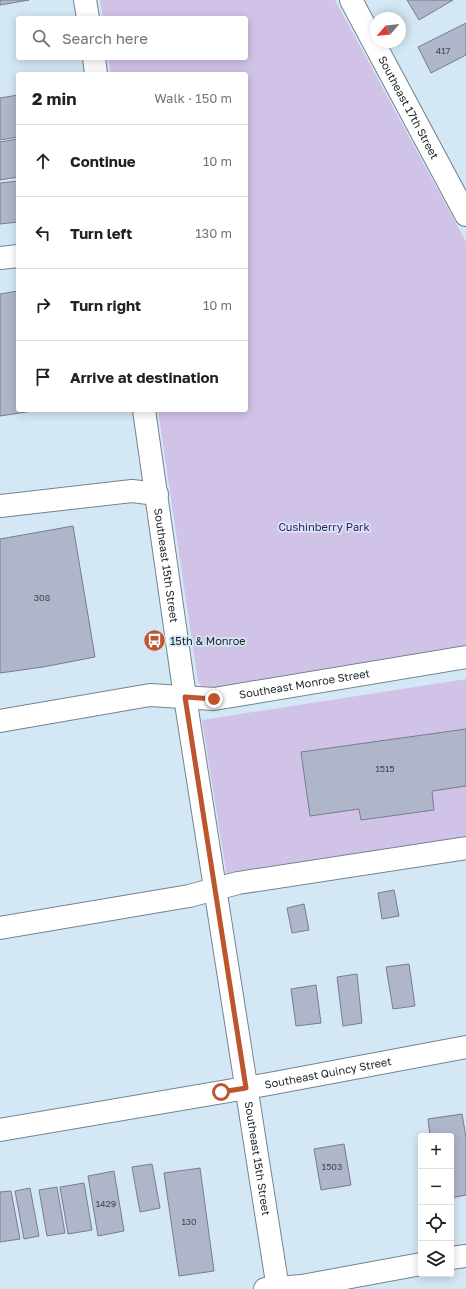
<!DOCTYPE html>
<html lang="en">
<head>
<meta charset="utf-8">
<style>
	:root { --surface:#fff; --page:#f2f2f2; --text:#202124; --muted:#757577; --line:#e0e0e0 }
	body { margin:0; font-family:"Golos Text",sans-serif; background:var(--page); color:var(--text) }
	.controls { position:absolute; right:12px; bottom:12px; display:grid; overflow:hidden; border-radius:4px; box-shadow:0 2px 10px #0003 }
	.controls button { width:36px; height:36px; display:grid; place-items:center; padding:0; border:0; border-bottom:1px solid var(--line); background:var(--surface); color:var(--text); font:20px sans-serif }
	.compass { position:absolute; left:370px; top:12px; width:36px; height:36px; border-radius:50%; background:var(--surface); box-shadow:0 2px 10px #0003; rotate:242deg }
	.stop { position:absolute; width:12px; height:12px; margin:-9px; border:3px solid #bd562d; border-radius:50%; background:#fff }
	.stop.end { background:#bd562d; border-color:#fff; box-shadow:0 1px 4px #0008 }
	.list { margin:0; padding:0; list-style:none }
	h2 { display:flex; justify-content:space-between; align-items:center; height:52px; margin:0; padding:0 16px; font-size:17px }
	h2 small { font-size:13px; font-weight:400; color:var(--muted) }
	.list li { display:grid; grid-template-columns:26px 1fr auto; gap:12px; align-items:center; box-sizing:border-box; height:72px; padding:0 16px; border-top:1px solid var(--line) }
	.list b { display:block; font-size:15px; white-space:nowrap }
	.list em { font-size:13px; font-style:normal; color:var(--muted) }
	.icon { flex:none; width:22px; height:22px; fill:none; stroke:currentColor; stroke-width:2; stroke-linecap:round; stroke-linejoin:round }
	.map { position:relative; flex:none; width:466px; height:1289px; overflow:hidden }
	.search { position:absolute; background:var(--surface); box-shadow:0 2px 10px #0003; left:16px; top:16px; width:232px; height:44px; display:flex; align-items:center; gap:10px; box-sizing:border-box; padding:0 14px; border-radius:4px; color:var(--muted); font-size:15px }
	.panel { position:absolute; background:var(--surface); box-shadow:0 2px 10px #0003; left:16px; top:72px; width:232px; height:340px; border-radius:4px }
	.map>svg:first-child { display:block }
	.green { fill:#d1c2e8 }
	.building { fill:#b0b6c9; stroke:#777d8f }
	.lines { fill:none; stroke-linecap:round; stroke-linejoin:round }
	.minor-casing { stroke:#728490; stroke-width:24 }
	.minor { stroke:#fff; stroke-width:22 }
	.route { stroke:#bd562d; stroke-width:5 }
	.labels { text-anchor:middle; stroke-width:3.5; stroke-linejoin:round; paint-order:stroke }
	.number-label { font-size:9px; fill:#404850 }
	.street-label { font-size:11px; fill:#1b2327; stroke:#d4e7f5 }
	.park-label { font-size:11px; fill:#39175a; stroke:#d4e7f5 }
	.poi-label { font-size:11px; fill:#1b2327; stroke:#d4e7f5; text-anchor:start }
</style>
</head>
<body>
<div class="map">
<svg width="466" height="1289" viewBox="0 0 466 1289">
	<rect width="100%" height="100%" fill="#d4e7f5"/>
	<g class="green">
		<polygon points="100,0 335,0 466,242 466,647 212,690 204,688 198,682 158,410 246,410 246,74 111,74 108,58 246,58 246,18 103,18"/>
		<polygon points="466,679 466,840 227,877 202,720"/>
	</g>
	<g class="building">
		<polygon points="0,0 29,0 0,5"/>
		<polygon points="407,0 453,0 419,20"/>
		<polygon points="466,23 466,55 431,73 418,47"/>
		<polygon points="18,95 18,137 0,140 0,98"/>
		<polygon points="18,139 18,177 0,180 0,142"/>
		<polygon points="18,181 18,222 0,224 0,183"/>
		<polygon points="18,291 18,410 39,410 0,416 0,294"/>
		<polygon points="73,526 95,657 43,667 0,673 0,539"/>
		<polygon points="466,729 466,786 432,791 434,810 361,820 359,809 310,816 301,752"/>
		<polygon points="394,890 399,916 382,919 378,893"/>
		<polygon points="304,904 309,930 292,933 287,908"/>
		<polygon points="409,964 415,1006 393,1009 386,967"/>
		<polygon points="357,974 362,1023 343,1026 337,977"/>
		<polygon points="316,985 321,1023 296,1026 291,989"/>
		<polygon points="462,1114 466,1137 466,1195 451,1198 451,1136 430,1136 428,1119"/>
		<polygon points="344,1144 351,1185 321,1190 314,1149"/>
		<polygon points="152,1164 160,1208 140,1212 132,1167"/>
		<polygon points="200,1168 214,1271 179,1276 164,1173"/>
		<polygon points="114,1171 124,1231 98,1236 88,1176"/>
		<polygon points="84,1183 92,1230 68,1234 60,1187"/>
		<polygon points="57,1187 65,1233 47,1236 39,1190"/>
		<polygon points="30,1188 39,1236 24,1239 15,1191"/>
		<polygon points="11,1191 20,1239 0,1242 0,1192"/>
	</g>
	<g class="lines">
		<defs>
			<g id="minor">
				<polyline points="85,0 88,18"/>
				<path id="s1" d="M351 0 466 215"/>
				<polyline points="94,58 96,74"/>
				<polyline points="0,258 18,256"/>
				<path id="s2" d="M144 410 185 697 278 1289"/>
				<polyline points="0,506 132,491 157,494"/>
				<path id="s3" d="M0 721 150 695 214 699 466 657"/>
				<polyline points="0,928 189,896 238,883 466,848"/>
				<path id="s4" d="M0 1130 269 1084 466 1047"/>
				<polyline points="451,1258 466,1256"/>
				<polyline points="265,1289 302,1286 421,1264"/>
			</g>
		</defs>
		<use href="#minor" class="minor-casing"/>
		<use href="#minor" class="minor"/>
	</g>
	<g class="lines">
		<polyline class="route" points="214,699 185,697 246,1088 221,1092"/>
	</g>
	<defs>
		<symbol id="bus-disc" viewBox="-11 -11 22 22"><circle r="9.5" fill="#bd562d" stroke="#d4e7f5"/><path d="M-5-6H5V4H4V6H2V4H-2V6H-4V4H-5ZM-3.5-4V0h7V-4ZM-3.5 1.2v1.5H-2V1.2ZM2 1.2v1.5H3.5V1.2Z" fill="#fff"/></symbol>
	</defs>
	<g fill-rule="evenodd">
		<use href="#bus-disc" x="142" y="628" width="25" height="25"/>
	</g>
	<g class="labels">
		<g class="number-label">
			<text x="443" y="54">417</text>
			<text x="42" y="601">308</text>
			<text x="385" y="772">1515</text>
			<text x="332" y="1170">1503</text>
			<text x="106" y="1207">1429</text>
			<text x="189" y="1225">130</text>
		</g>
		<g class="street-label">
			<text dy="4" stroke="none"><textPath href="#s1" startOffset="122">Southeast 17th Street</textPath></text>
			<text dy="4" stroke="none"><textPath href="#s2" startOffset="157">Southeast 15th Street</textPath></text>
			<text dy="4" stroke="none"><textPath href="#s3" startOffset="308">Southeast Monroe Street</textPath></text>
			<text dy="4" stroke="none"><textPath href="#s4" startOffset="333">Southeast Quincy Street</textPath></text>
			<text dy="4" stroke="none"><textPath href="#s2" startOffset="757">Southeast 15th Street</textPath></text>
		</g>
		<g class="park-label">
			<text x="324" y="531">Cushinberry Park</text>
		</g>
		<g class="poi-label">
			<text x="170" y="645">15th &amp; Monroe</text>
		</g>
	</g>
</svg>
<div class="controls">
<button>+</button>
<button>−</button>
<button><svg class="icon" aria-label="locate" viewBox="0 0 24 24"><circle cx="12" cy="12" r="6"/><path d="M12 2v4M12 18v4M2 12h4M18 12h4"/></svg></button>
<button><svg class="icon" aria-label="layers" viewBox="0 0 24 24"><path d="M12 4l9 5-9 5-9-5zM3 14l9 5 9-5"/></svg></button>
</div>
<svg class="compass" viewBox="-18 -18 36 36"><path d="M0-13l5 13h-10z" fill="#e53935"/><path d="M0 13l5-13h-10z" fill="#757577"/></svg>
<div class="stop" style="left:221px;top:1092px"></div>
<div class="stop end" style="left:214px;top:699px"></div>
<div class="search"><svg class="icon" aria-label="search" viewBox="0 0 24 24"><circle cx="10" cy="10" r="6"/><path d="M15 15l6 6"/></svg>Search here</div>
<section class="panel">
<h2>2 min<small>Walk · 150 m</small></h2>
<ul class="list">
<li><svg class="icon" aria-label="ahead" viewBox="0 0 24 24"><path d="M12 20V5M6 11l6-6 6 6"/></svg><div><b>Continue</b></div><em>10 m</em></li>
<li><svg class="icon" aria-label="left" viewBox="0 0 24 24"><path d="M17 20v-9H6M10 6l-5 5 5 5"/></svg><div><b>Turn left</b></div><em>130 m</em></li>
<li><svg class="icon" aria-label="right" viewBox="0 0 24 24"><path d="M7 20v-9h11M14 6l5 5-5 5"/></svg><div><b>Turn right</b></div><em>10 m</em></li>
<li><svg class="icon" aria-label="arrive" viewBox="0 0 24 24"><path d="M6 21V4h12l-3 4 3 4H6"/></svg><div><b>Arrive at destination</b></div></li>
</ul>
</section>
</div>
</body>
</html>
